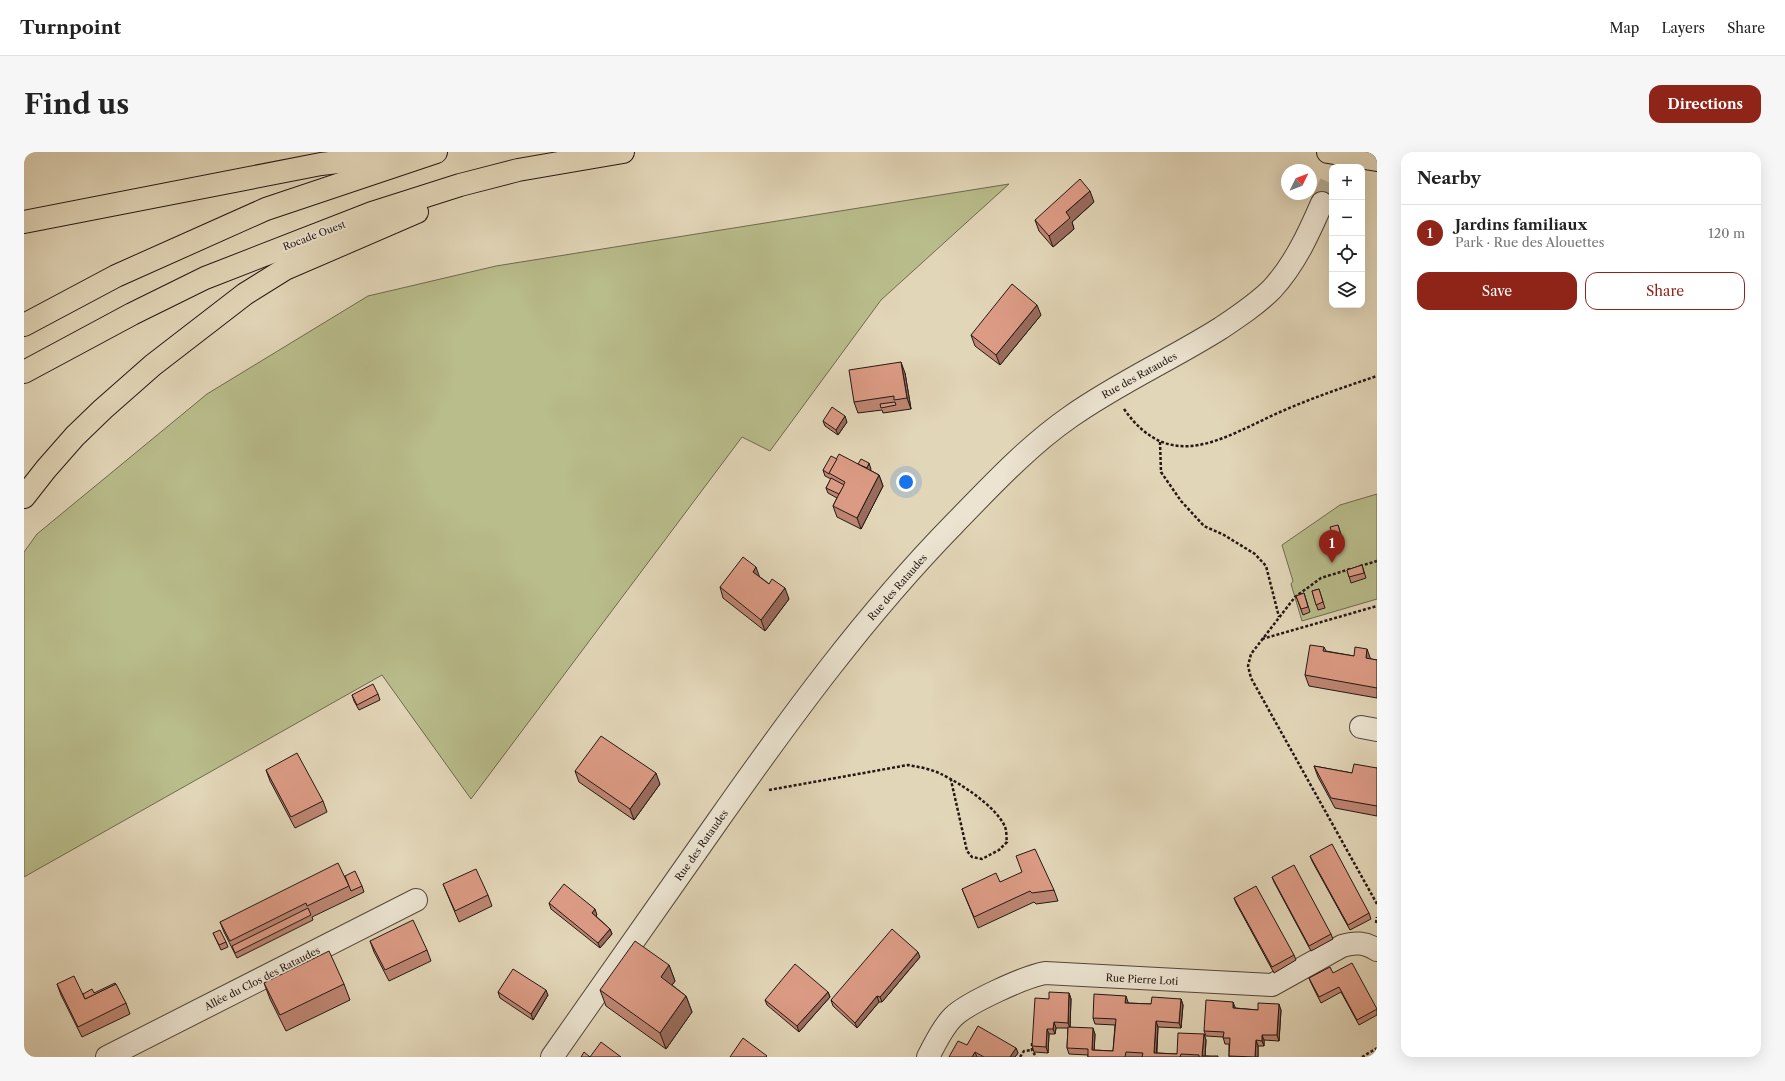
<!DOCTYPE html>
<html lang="en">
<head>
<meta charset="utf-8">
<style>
	:root { --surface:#fff; --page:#f6f6f6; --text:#222; --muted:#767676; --line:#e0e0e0; --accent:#8f2418 }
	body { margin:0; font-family:"Libre Caslon Text",serif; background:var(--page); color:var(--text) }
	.controls { position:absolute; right:12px; top:12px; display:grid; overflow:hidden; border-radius:8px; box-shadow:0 4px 16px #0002 }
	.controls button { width:36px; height:36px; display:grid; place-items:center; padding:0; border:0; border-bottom:1px solid var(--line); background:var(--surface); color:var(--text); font:20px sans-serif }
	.compass { position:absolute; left:1257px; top:12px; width:36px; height:36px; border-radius:50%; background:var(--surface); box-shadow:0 4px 16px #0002; rotate:47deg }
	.you { position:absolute; left:882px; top:330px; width:14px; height:14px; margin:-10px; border:3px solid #fff; border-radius:50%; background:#1a73e8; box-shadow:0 0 0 6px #1a73e833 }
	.badge { display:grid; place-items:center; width:26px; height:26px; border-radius:50%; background:var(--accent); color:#fff; font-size:13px; font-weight:700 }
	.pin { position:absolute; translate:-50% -33px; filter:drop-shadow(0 1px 2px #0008) }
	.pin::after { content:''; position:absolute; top:21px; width:14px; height:12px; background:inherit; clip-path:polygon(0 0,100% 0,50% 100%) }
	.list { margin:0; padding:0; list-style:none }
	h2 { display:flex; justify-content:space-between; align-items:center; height:52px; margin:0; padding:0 16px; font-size:17px }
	h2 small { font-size:13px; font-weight:400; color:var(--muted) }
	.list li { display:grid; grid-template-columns:26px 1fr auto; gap:12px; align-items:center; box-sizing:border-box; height:56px; padding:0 16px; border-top:1px solid var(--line) }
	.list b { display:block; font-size:15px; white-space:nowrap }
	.list p { margin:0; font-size:13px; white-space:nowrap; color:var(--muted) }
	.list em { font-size:13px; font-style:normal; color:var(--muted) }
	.actions { display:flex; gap:8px; padding:12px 16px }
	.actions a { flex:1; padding:9px 0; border:1px solid var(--accent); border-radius:12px; text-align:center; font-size:14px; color:var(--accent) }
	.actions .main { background:var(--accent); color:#fff }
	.icon { flex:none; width:22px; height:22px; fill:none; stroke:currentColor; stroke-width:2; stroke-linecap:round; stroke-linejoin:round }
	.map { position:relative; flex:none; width:1353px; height:905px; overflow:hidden; border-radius:12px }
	header { display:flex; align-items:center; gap:24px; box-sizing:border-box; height:56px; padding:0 20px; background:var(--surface); border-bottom:1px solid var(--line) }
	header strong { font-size:19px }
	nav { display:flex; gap:22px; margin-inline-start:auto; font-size:14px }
	.intro { display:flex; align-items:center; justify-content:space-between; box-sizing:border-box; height:96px; padding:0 24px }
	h1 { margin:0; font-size:28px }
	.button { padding:10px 18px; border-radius:12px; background:var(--accent); color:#fff; font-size:14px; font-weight:700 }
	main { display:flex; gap:24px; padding:0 24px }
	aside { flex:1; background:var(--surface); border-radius:12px; box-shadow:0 4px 16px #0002 }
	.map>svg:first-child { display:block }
	.green { fill:#b9bc8b; stroke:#6e6a4f }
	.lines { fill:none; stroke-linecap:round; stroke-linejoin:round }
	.minor-tunnel { stroke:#bcb097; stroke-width:22; stroke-dasharray:22 11; stroke-linecap:butt }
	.minor-casing { stroke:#54483c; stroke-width:24 }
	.major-casing { stroke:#241813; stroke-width:24 }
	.path { stroke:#241813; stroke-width:2.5; stroke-dasharray:3 2; stroke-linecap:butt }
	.minor { stroke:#ece4d1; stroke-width:22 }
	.major { stroke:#e2d6b8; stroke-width:22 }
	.wall { fill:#bd8572; stroke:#241813 }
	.shaded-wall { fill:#9a6c5d; stroke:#241813 }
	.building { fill:#dc9b85; stroke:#241813 }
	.labels { text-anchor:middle; stroke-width:3.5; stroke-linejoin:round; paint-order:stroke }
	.street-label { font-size:10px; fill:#241813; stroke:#ece4d1 }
</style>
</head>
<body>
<header>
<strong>Turnpoint</strong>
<nav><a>Map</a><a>Layers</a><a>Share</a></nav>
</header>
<div class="intro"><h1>Find us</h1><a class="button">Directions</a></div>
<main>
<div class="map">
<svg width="1353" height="905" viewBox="0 0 1353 905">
	<rect width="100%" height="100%" fill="#e2d6b8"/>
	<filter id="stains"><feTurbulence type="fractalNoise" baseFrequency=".005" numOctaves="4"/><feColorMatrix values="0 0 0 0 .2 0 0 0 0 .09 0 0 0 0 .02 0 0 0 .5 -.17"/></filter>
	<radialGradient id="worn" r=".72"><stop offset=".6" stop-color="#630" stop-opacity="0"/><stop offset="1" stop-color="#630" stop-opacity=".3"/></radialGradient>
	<g class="green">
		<polygon points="985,32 857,148 746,299 718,285 447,647 358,523 0,725 0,400 13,382 183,242 344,144 472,114"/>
		<polygon points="1353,342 1353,447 1278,469 1267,432 1269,429 1258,393 1316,353"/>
	</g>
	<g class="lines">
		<polyline class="minor-tunnel" points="1298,51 1308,27"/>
		<defs>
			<g id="minor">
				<polyline points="1337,575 1353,578"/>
				<polyline points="83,905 392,748"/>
				<path d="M528 905C583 826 638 748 693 670 766 566 841 463 930 372 966 335 1003 295 1046 265 1094 231 1148 207 1197 176 1215 164 1233 152 1248 137 1271 112 1285 81 1298 51"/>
				<path d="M904 905C911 892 918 876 929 865 943 851 1000 825 1021 821L1248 833 1318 794C1331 790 1341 790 1353 798"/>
			</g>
			<g id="major">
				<polyline points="1304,0 1353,8"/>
				<polyline points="0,70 297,12 373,3"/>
				<polyline points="0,173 92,124 242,57 412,0"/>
				<polyline points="0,220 108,162 181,126 348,61 436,33 494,18 599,0"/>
				<polyline points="0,345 22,317 51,284 79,257 129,213 221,142 261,117 393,60"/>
			</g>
		</defs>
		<use href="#minor" class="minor-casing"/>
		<use href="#major" class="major-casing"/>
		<g class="path">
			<path d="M1100 257C1147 324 1200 285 1256 260 1288 246 1320 235 1353 224"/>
			<polyline points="1136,290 1137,320 1157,349 1180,374 1200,383 1231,402 1242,414 1255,465"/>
			<polyline points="1336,414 1353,409"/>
			<polyline points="1326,417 1297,426 1271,445 1227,502 1224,514 1227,526 1353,752"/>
			<polyline points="1238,487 1353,454"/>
			<path d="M745 638 884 613C895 615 907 617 917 622 936 631 973 655 981 675 983 679 982 686 983 690L975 698 958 707 948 705 943 699 927 628"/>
			<polyline points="1352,771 1353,765"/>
			<polyline points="1008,891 1008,898 1012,905"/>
			<polyline points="996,905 1000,899 1008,898"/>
			<polyline points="1338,905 1353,896"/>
		</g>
		<use href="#minor" class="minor"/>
		<use href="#major" class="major"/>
	</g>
	<g class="wall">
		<polygon points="1070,50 1048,70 1050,77 1029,95 1015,79 1011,68"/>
		<polygon points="1017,163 976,213 951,194 947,183"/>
		<polygon points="881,221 887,257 859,261 858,258 834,261 830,250"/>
		<polygon points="799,269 823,270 814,283 801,274"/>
		<polygon points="813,307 834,312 847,317 846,318 855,323 859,334 837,377 813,365 809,354 813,346 804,341 802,336 807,327 801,324 799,318"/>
		<polygon points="1314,373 1320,392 1312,395 1310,389"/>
		<polygon points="1338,413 1342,426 1327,431 1323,418"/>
		<polygon points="736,425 765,447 741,479 699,446 696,435"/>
		<polygon points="1295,437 1301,456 1294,458 1288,439"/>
		<polygon points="1280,441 1286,460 1279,463 1272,444"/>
		<polygon points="1300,495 1302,499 1330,504 1353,508 1353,546 1285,534 1281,523"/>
		<polygon points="354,542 356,548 335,558 330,549 328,543"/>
		<polygon points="1290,614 1328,621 1353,616 1353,664 1311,656 1294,625"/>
		<polygon points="242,618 299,649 303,660 271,676 246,629"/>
		<polygon points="551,619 636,632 610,668 555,630"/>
		<polygon points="1286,704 1345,761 1347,767 1326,778 1288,709"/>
		<polygon points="321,724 338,734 340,740 288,765 289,768 213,806 200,780 196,770"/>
		<polygon points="1248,725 1307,782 1309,787 1287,799 1250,730"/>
		<polygon points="976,730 1030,738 1034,749 1012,752 1010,750 954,776 938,737"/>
		<polygon points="419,732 464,743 468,754 435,770"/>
		<polygon points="1210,746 1270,803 1272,808 1250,821 1212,751"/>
		<polygon points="525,751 573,763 572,764 586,777 588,782 576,796 527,757"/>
		<polygon points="189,781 202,790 204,795 197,798"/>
		<polygon points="346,789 403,798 407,809 365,829 350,800"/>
		<polygon points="896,805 858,850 855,850 833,876 809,854 807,848"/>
		<polygon points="645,813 651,829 648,833 662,844 668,860 642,897 582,854 576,838"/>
		<polygon points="1309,821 1353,857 1353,863 1335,873 1317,840 1297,851 1287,831 1285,826"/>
		<polygon points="240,831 320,832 326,848 262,879 246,847"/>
		<polygon points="33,832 59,842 70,841 102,851 106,862 58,885 37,843"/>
		<polygon points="474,840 524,843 509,868 476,846"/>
		<polygon points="804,840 806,845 775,880 743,853 741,848"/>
		<polygon points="1045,841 1047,847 1046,875 1071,882 1070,898 1089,899 1091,873 1071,872 1069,866 1104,850 1104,851 1127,852 1157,847 1159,853 1157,876 1134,875 1133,901 1153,902 1180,882 1182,888 1181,904 1194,905 1064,905 1064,903 1045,902 1043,896 1044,876 1032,876 1031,882 1025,882 1024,901 1010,900 1008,894 1025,847"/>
		<polygon points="1211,855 1211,856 1234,858 1257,858 1255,889 1240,888 1240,894 1234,894 1234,905 1205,905 1205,892 1201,892 1199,885 1182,884 1180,879"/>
		<polygon points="943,893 992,896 994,901 991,905 925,905"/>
	</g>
	<g class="shaded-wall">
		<polygon points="1066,39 1070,50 1048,70 1050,77 1029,95 1025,84 1042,60"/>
		<polygon points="1013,153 1017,163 976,213 972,203"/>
		<polygon points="877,210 881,221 887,257 883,246"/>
		<polygon points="821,264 823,270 814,283 812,278"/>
		<polygon points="845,311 847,317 843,325 841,320"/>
		<polygon points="855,323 859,334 837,377 833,366"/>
		<polygon points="732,415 736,426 729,420"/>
		<polygon points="761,436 765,447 741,479 737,468"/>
		<polygon points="1343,497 1347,508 1342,506"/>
		<polygon points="632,621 636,632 610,668 606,657"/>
		<polygon points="571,757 573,763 570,766 568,761"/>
		<polygon points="586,777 588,782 576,796 574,791"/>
		<polygon points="894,800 896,805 858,850 856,845"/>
		<polygon points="645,813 651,829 642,841 637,825"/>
		<polygon points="522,838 524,843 509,868 507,862"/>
		<polygon points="804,840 806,845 775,880 773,874"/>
		<polygon points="1045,841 1047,847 1046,876 1044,871"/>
		<polygon points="662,844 668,860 642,897 636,881"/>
		<polygon points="853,844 855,850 833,876 831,871"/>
		<polygon points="1102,844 1104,850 1103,856 1101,851"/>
		<polygon points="1157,847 1159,853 1157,876 1155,871"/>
		<polygon points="1209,850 1211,855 1211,862 1209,856"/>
		<polygon points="1255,852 1257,858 1255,889 1253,883"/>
		<polygon points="1132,869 1134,875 1132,905 1130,901"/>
		<polygon points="1030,870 1032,876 1031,882 1029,877"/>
		<polygon points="1069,876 1071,882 1070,903 1068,898"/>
		<polygon points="1023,877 1025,882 1024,901 1022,895"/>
		<polygon points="1180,882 1182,888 1181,905 1178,904"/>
		<polygon points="1238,883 1240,888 1240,894 1238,889"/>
		<polygon points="1232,888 1234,894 1234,905 1231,905"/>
		<polygon points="992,896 994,901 991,905 986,905"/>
		<polygon points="951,900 953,905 948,905"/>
	</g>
	<g class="building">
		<polygon points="1056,27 1066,39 1042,60 1046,66 1025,84 1011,68"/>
		<polygon points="988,132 1013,153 972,203 947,183"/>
		<polygon points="877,210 883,246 870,248 870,244 830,250 825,218"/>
		<polygon points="871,250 872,253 857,256 856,252"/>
		<polygon points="808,255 821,264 812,278 799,269"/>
		<polygon points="815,302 855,323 833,366 809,354 821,330 805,321"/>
		<polygon points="807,304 813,307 805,321 805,322 799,318"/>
		<polygon points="837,307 845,311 843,316 834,312"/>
		<polygon points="807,326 820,333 815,342 802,336"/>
		<polygon points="1314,373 1318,387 1310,389 1306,375"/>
		<polygon points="719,405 732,415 729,420 745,432 748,427 761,436 737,468 696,435"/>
		<polygon points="1338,413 1340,421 1325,425 1323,418"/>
		<polygon points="1295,437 1299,450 1292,453 1288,439"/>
		<polygon points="1280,441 1284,455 1277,457 1272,444"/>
		<polygon points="1286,493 1300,495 1299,499 1330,504 1331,495 1343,497 1342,506 1353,508 1353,536 1281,523"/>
		<polygon points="349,532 354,542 333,553 328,543"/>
		<polygon points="577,584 632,621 606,657 551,619"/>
		<polygon points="273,601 299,649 267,665 242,618"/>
		<polygon points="1330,612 1353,616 1353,654 1307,646 1290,614 1328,621"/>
		<polygon points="1308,692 1345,761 1324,773 1286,704"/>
		<polygon points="1011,697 1030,738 1008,741 1006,739 950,765 938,737 972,721 976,730 998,720 992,704"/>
		<polygon points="314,711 325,734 283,754 282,751 206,789 196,770"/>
		<polygon points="1270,713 1307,782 1285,794 1248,725"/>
		<polygon points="452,717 464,743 431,759 419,732"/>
		<polygon points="331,719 338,734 327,739 321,724"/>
		<polygon points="540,732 571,757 568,761 586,777 574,791 525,751"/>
		<polygon points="1232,734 1270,803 1248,815 1210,746"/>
		<polygon points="284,756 287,763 211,801 208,794"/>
		<polygon points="389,768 403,798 361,818 346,789"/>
		<polygon points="868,777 894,800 856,845 853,844 831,871 807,848"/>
		<polygon points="196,778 202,790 195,793 189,781"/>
		<polygon points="611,789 645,813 637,825 662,844 636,881 576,838"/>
		<polygon points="305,799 320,832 256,863 240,831"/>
		<polygon points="1328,811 1353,857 1333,868 1315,835 1295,845 1285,826 1306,815 1309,821"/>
		<polygon points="771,812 804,840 773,874 741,848"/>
		<polygon points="489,817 522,838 507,862 474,840"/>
		<polygon points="50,824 61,847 92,832 102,851 54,875 33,832"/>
		<polygon points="91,831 92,832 61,847 59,842 68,837 70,841"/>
		<polygon points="1025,840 1045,841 1044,871 1030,870 1029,877 1023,877 1022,895 1008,894 1011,846 1025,847"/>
		<polygon points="1070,842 1102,844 1101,851 1127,852 1128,845 1157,847 1155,871 1132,869 1130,901 1153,902 1154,881 1180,882 1178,904 1194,904 1194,905 1175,905 1175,903 1157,902 1156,905 1118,905 1119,901 1102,900 1101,905 1064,905 1064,897 1043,896 1044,875 1069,876 1068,898 1089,899 1092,867 1069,866"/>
		<polygon points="1182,848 1209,850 1209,856 1234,858 1234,851 1255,852 1253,883 1238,883 1238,889 1232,888 1231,905 1205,904 1206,886 1199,886 1200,880 1180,879"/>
		<polygon points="954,874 992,896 986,905 960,905 951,900 948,905 925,905 934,889 943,893"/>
		<polygon points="719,886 743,904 742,905 706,905"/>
		<polygon points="577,890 597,905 557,905 560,900 566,905"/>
	</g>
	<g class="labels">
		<g class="street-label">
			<text transform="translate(290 83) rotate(-21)" y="4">Rocade Ouest</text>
			<text transform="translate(1115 223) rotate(-29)" y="4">Rue des Rataudes</text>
			<text transform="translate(873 435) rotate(-49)" y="4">Rue des Rataudes</text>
			<text transform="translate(677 693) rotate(-55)" y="4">Rue des Rataudes</text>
			<text transform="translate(238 826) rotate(-27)" y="4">Allée du Clos des Rataudes</text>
			<text transform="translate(1118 827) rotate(3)" y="4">Rue Pierre Loti</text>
		</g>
	</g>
	<rect width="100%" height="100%" filter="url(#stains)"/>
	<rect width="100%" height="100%" fill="url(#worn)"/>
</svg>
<div class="controls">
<button>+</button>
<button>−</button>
<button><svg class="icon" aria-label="locate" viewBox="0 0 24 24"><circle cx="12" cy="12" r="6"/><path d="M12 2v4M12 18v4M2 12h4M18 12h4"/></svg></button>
<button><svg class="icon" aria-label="layers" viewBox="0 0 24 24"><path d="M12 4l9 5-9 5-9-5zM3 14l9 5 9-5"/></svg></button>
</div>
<svg class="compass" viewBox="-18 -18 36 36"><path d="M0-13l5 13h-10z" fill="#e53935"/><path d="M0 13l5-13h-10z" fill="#767676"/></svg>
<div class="you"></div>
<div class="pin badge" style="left:1308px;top:411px">1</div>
</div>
<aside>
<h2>Nearby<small></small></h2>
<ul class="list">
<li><span class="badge">1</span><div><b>Jardins familiaux</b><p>Park · Rue des Alouettes</p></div><em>120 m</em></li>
</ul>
<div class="actions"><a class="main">Save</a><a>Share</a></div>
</aside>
</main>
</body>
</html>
